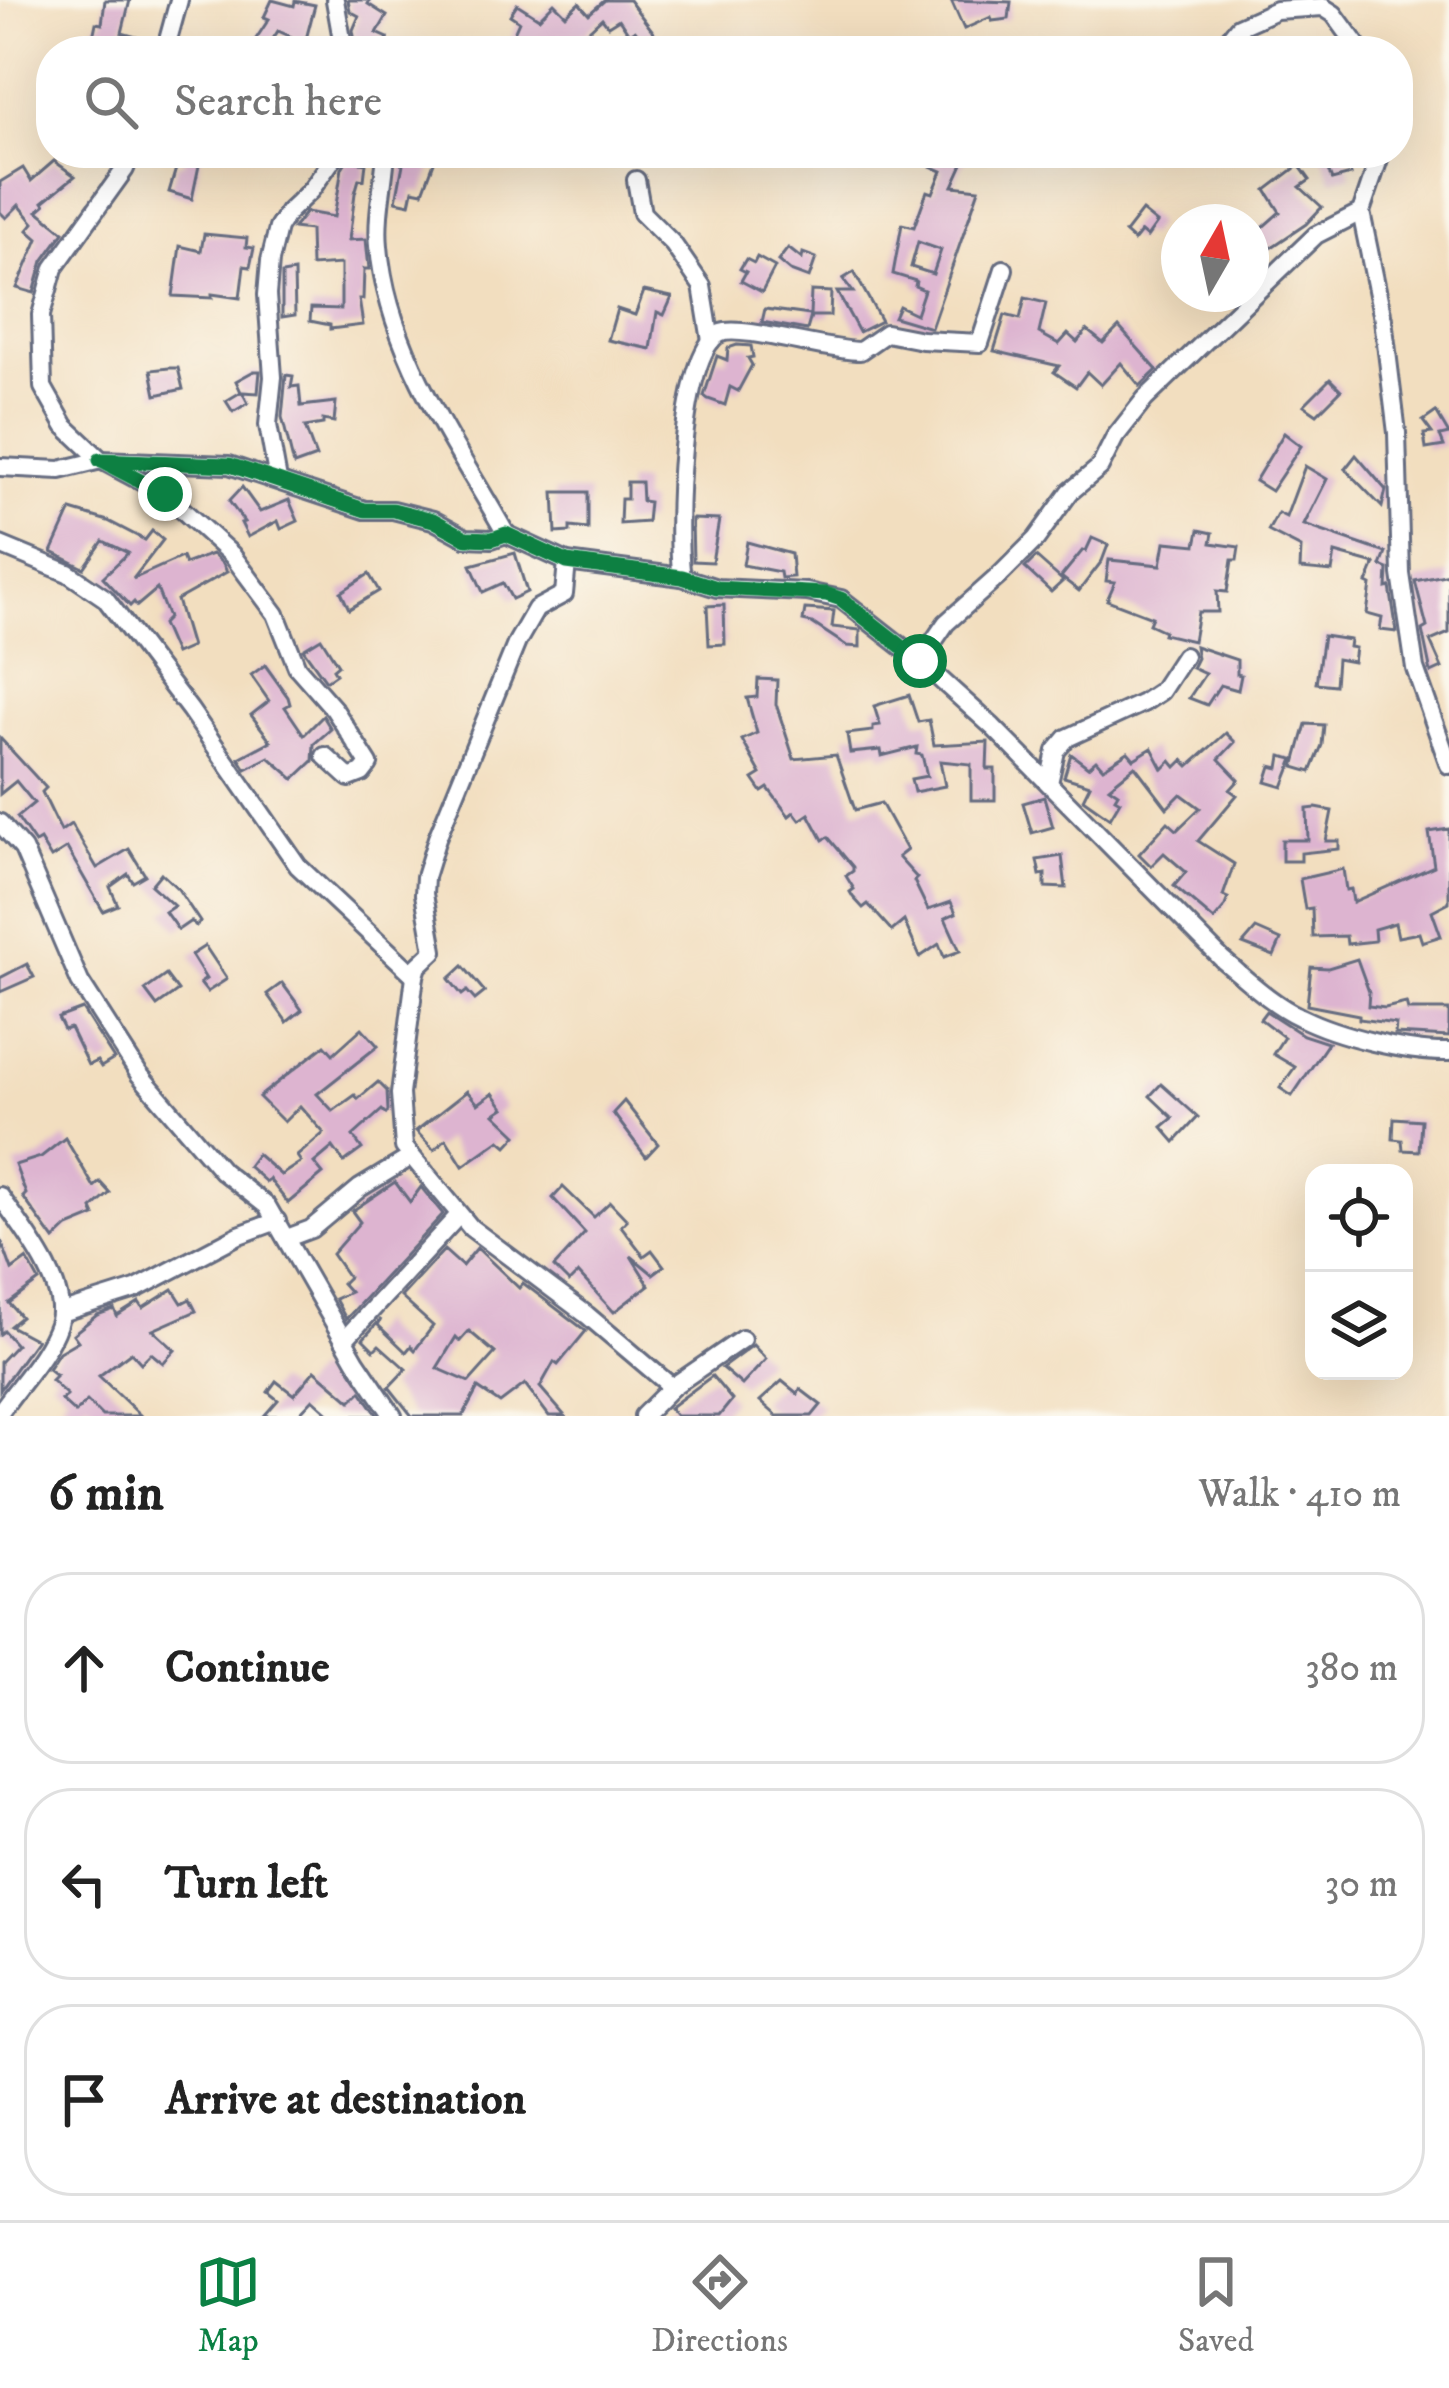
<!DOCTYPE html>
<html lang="en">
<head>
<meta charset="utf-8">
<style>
	:root { --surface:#fff; --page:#f2f2f2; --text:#222; --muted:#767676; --line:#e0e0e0; --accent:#0b8043 }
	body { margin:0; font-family:"IM FELL DW Pica",serif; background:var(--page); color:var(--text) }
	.controls { position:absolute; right:36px; bottom:36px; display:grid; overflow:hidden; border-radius:24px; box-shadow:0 12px 48px #0002 }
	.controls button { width:108px; height:108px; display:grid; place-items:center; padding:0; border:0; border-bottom:3px solid var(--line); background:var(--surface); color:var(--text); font:60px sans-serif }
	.compass { position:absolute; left:1161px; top:204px; width:108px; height:108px; border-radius:50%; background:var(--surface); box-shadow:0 12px 48px #0002; rotate:9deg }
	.stop { position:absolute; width:36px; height:36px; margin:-27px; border:9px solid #0b8043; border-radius:50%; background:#fff }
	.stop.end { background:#0b8043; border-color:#fff; box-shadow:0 3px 12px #0008 }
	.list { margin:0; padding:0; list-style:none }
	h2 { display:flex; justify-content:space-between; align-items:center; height:156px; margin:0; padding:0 48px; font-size:51px }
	h2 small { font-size:39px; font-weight:400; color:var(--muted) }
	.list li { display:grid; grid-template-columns:78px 1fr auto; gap:36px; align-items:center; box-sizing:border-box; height:192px; margin:0 24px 24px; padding:0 24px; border:3px solid var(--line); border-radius:48px }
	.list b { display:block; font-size:45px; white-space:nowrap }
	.list em { font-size:39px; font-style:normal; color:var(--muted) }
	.icon { flex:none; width:66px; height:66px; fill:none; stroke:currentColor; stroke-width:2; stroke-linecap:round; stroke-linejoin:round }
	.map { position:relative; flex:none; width:1449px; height:1416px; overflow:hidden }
	.search { position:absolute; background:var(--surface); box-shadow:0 12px 48px #0002; left:36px; right:36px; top:36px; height:132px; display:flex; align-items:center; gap:30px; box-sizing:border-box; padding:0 42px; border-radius:48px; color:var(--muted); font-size:45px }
	.sheet { height:804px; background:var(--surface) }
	nav { display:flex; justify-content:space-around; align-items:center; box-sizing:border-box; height:168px; border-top:3px solid var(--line); background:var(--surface); font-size:33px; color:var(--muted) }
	nav a { display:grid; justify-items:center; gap:6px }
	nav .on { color:var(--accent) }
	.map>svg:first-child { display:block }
	.building { fill:#ddb4d0; fill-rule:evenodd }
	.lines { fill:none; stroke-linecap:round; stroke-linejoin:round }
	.minor-casing { stroke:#666c80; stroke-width:22 }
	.minor { stroke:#fff; stroke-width:16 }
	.route { stroke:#0b8043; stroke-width:15 }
</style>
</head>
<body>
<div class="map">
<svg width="1449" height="1416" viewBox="0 0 1449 1416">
	<rect width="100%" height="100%" fill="#fbf7ec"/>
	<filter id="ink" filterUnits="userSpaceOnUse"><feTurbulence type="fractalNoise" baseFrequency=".00833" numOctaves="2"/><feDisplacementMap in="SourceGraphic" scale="24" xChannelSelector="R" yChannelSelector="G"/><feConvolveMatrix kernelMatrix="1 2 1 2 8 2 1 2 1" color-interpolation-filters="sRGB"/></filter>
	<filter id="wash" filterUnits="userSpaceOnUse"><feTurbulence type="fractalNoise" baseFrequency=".004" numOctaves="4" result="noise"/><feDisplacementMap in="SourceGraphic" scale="48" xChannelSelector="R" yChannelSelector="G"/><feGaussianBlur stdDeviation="2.7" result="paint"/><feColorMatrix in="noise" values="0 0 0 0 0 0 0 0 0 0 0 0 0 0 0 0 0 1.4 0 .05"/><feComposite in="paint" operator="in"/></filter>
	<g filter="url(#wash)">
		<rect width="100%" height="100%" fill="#f2debf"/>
		<g id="blocks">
			<g class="building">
				<polygon points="105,0 130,0 122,33 154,42 153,49 104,45 102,51 90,51 96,23 102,24"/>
				<polygon points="272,0 294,6 295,1 315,5 305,43 278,31 265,51 248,51 269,19 264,17"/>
				<polygon points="348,0 370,0 368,4 387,16 377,33 388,38 382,51 355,42 353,30 359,16 350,11"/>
				<polygon points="605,0 629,0 661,42 650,50 635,30 629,34 619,19 608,26 602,18 576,42 584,51 533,51 524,47 522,51 506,51 519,21 510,15 517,4 539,18 554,3 566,15 579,3 589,14"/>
				<polygon points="951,0 1011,2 1009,19 992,21 991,17 964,29"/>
				<polygon points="187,153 201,156 192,199 169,192 177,165 184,163"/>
				<polygon points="399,153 428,153 436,157 423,192 413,190 410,204 396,201 403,164 398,162"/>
				<path d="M932 153H968L953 186 979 189 931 328 894 317 899 306 916 314 924 290 915 286 916 281 893 274 902 224 914 227 927 191 933 193 942 171 928 165ZM918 242 941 250 933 274 911 267Z"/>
				<polygon points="1321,153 1349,153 1346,155 1351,175 1332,180"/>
				<polygon points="347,160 366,163 364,180 359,179 355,193 349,240 366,239 369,269 364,269 363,299 359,299 363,325 330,329 330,325 310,321 311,308 341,309 341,264 311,266 310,230 293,228 306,212 334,217 342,168"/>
				<polygon points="54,161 75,176 43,202 45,205 38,211 64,232 43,261 34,293 17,288 38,239 28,230 34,223 19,205 6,218 0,212 0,182 23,168 31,181"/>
				<polygon points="1299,165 1310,180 1300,187 1322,207 1306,224 1269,249 1256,233 1280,212 1266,190"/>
				<polygon points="1142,211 1157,223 1147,237 1141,232 1134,241 1125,233"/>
				<polygon points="204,234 247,238 246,247 254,248 250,267 244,266 240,298 212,294 212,298 173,296 180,246 201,251"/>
				<polygon points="788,248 802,259 803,253 816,258 809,278 790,271 778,261"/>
				<polygon points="757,257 775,267 762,292 741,281 746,272 740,269 746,259 754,263"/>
				<polygon points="294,272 295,315 282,317 282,274"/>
				<polygon points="854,272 881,321 859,332 837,292 853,292 843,279"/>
				<polygon points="644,291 672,297 664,315 657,312 651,349 608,340 617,309 635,315"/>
				<polygon points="811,291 831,292 830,316 811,316 807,330 762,322 765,309 810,315"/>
				<polygon points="1025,298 1046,303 1039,333 1059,344 1068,334 1077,342 1087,330 1103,343 1119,327 1157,370 1140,386 1121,363 1101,385 1087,372 1076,387 1054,372 1059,366 994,351 1005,315 1020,319"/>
				<polygon points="737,345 751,346 753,357 748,358 752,365 738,391 730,387 725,405 708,399 704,396 717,356 727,360 728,348"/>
				<polygon points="169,368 178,368 183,389 156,395 151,370"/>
				<polygon points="254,371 260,371 258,393 242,392 248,403 233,412 226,401 241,392 236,381"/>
				<polygon points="286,375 293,376 291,387 299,386 301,406 336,402 334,422 323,420 323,424 305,427 316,457 294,465 282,417"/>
				<polygon points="1330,379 1341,390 1317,414 1304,405"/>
				<polygon points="1436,412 1449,434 1440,436 1444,446 1426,449 1424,434 1432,433 1423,421"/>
				<polygon points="1284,433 1301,446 1271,491 1255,481"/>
				<polygon points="1356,455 1386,490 1382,507 1345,469"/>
				<polygon points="1305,466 1327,479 1304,525 1386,553 1381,566 1388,569 1387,588 1390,587 1397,632 1380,630 1382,618 1367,614 1371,585 1367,583 1375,564 1335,553 1332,572 1300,569 1301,548 1268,531 1278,513 1286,517"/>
				<polygon points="627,482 641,482 642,501 649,502 647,522 620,524 621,499 627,499"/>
				<polygon points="242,487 260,512 289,500 298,521 281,529 278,521 248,537 241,523 244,522 229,501"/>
				<polygon points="554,492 588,492 588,529 570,527 570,532 556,533"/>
				<polygon points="71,510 108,521 145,540 152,531 163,540 133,579 182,557 185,564 212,554 223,564 227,572 177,600 191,647 175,654 162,624 168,618 157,589 137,606 134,602 130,606 103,577 128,553 103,541 84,568 52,552"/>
				<polygon points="692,519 719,520 712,562 693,561"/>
				<polygon points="1199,530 1213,533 1211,543 1239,547 1237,560 1232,560 1227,592 1217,591 1218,612 1198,612 1193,641 1163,634 1164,631 1149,624 1152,617 1107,600 1115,582 1106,581 1109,560 1161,565 1165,542 1196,545"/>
				<polygon points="1092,538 1108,545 1102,561 1079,591 1061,577 1083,550 1086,551"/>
				<polygon points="747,542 791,554 793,577 781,578 780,572 743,565"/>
				<polygon points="515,553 527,592 512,599 503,583 483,592 471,565"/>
				<polygon points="1036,557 1063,581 1051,592 1025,568"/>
				<polygon points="369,574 379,591 349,609 341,592"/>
				<polygon points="1449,574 1449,633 1430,641 1442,668 1431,673 1422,630 1427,627 1415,581"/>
				<polygon points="724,605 725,644 709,645 707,606"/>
				<polygon points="805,609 834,611 832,627 860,630 860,647 847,646 812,623 803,621"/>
				<polygon points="1323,636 1350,640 1349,647 1355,648 1353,662 1337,659 1335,685 1316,683"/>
				<polygon points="321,638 338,665 333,669 336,674 326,681 303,649"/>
				<polygon points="1195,646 1237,660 1237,674 1241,675 1238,690 1220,685 1207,705 1189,698 1205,674 1192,668 1197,658"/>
				<polygon points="265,665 288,697 290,704 285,707 304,735 323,716 331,729 314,744 313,761 294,779 269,757 246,769 239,758 271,741 251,715 269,701 251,675"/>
				<polygon points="758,679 777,680 776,704 794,759 836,755 855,810 881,803 907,850 898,857 917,878 914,881 928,910 951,902 956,913 945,918 960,951 944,957 939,944 920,957 904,921 892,931 868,904 863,908 853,897 850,892 854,889 846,876 853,871 853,867 828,837 823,840 809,814 800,820 794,812 789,816 768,788 762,792 753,779 761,774 742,740 757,733 747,698 757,697"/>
				<polygon points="909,695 918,722 929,720 934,745 988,742 987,769 995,769 995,800 971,800 971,764 940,761 945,786 914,792 911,779 927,776 922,755 916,754 917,747 882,756 881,750 850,753 847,734 873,731 873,726 880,725 874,706"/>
				<polygon points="1306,724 1324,725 1322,745 1311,772 1294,767"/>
				<polygon points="1226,733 1235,742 1219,759 1239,780 1230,790 1237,795 1198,841 1234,864 1223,896 1228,898 1224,908 1214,920 1174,886 1186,872 1164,853 1151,866 1139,854 1168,822 1177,830 1200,808 1181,794 1167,808 1135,766 1109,787 1118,793 1115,798 1120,801 1110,818 1083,799 1090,785 1064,777 1071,754 1088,767 1096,760 1103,768 1128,752 1134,759 1152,748 1163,769 1171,761 1176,767 1183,760 1189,766"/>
				<polygon points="0,738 46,788 42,792 61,831 71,824 97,868 129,849 145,875 133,882 128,874 110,887 118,905 103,911 67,848 51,858 40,840 35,843 17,817 34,803 16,781 0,794"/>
				<polygon points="1281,756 1294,759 1283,787 1266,782 1271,766 1279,768"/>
				<polygon points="1044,797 1053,827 1032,833 1023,803"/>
				<polygon points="1316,808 1332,811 1326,841 1339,841 1339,849 1301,853 1301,861 1282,861 1282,840 1308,840 1307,809"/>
				<polygon points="1449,829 1449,902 1432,911 1441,936 1422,942 1419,933 1398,937 1395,923 1374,929 1375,941 1347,944 1346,936 1313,937 1312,908 1305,909 1300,879 1343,869 1346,890 1351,889 1353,902 1434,866 1429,832"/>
				<polygon points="1062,856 1066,888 1045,887 1045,874 1040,875 1037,860"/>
				<polygon points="161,873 178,889 200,922 196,926 191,921 178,930 165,912 174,906 151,885"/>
				<polygon points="1256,929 1281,940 1274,956 1243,944"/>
				<polygon points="205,946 227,979 207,992 200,983 206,979 191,955"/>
				<polygon points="1357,959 1369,992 1368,1006 1385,1008 1406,1003 1408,1010 1449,1010 1449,1037 1395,1034 1396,1024 1359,1019 1359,1015 1307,1005 1311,967 1328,968"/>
				<polygon points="27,964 34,977 0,992 0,978"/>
				<polygon points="463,966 485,992 475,1000 467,991 462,995 449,979"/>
				<polygon points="166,975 178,991 157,1006 145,990"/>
				<polygon points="282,983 302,1010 287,1022 267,994"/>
				<polygon points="82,1009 114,1059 101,1067 97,1061 88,1065 70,1028 64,1030 58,1018"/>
				<polygon points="1266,1011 1303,1035 1328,1043 1292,1096 1280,1088 1295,1067 1273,1054 1284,1037 1260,1019"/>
				<polygon points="362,1028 378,1046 317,1094 333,1111 355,1095 358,1099 378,1082 387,1091 388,1111 386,1114 382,1110 353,1136 362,1149 344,1162 333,1147 314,1163 323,1174 288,1203 269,1179 266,1182 248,1166 257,1154 281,1175 301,1162 297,1156 324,1133 300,1106 284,1122 259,1097 325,1045 333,1054"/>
				<polygon points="1161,1084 1198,1117 1175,1142 1162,1127 1173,1118 1150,1096"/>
				<polygon points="467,1091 478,1104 493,1093 504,1108 495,1114 517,1135 507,1146 500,1140 463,1166 446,1139 434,1150 416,1131"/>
				<polygon points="624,1101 658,1144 646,1157 613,1113"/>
				<polygon points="1394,1118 1421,1120 1419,1151 1403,1150 1402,1140 1393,1139"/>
				<polygon points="65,1138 94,1187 100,1182 110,1193 92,1209 95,1216 68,1227 54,1240 23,1197 26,1194 15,1165 41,1157"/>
				<polygon points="395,1182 410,1202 421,1187 443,1214 346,1319 335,1299 350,1292 342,1283 348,1277 332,1254 360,1222 352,1211"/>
				<polygon points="563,1187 594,1217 610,1202 627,1220 621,1226 644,1256 652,1250 664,1266 653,1274 631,1256 649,1285 614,1312 578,1273 569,1282 554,1267 585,1233 553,1198"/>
				<polygon points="1,1240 12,1270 27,1259 39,1281 9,1303 21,1317 10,1326 36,1340 0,1390 0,1362 16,1345 4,1331 0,1334"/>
				<path d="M477 1248 519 1288 523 1283 586 1331 558 1365 554 1362 540 1387 565 1416H549L525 1384 500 1403 478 1388 463 1416H412L389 1387 406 1369 379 1345 374 1350 363 1339 381 1319 378 1325 406 1352 411 1346 415 1350 433 1326 401 1297 444 1250 462 1266ZM469 1331 495 1353 469 1382 437 1368 456 1337 460 1341Z"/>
				<polygon points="173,1289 182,1303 190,1299 196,1311 153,1330 175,1350 163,1363 151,1353 141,1363 131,1352 99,1376 141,1416 102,1416 87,1401 75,1413 61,1400 67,1395 51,1380 56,1375 48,1369 59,1352 78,1341 73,1334 97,1315 114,1309 117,1316 139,1302 143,1308"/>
				<polygon points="753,1345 766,1359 742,1385 722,1368"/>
				<polygon points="315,1370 351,1401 361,1391 378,1416 332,1416 313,1399 297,1416 264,1416 278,1400 268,1392 276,1381 294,1395"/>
				<polygon points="712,1376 732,1400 719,1416 676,1416 669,1408"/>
				<polygon points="782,1381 798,1394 800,1389 821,1405 812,1416 777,1416 760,1401"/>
			</g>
		</g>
	</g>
	<g filter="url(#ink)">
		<use href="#blocks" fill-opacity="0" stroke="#666c80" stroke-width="3"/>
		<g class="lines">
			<defs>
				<g id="minor">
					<polyline points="335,0 344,51"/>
					<polyline points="165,51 179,0"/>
					<polyline points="1219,51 1238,27 1276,10 1323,7 1334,14 1361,51"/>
					<polyline points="131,153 125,169 54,268 41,315 43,387 65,426 101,460 165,494 232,555 276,614 297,667 334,709 369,764 362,773 349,778 325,756"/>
					<path d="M386 153C384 183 376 216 379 246 387 350 456 445 506 534"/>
					<polyline points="1381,153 1361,212 1383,319 1397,433 1401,574 1415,668 1449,765"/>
					<polyline points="636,180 642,213 673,244 702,286 711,341"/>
					<path d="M0 467 60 470 101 460 229 465 365 510H393L433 520 466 538 492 539 506 534 567 562 682 577 717 588 807 592 841 599 920 661 993 727 1223 960C1246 979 1272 1004 1300 1017 1338 1036 1407 1053 1449 1052"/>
					<polyline points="278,480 268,425 273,377 267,295 270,261 278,228 288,212 311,190 337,153"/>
					<polyline points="0,545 68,573 105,598 190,710 298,866 415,976"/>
					<polyline points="567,562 564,594 536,609 517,642 437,838 425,877 424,894 434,951 418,966 415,976 400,1094 404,1147 471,1228 587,1315 672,1387"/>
					<path d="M682 577C675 537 679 350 721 333 742 325 828 351 860 351L886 333 922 340 980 343 1004 269"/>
					<polyline points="920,661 946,623 1000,575 1036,539 1070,492 1100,467 1115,437 1145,399 1316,235 1361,212"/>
					<polyline points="1049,783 1056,751 1067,738 1143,703 1161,691 1184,656"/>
					<polyline points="0,823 23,849 80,982 139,1074 222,1171 267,1206 356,1361 393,1416"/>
					<path d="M0 1196C20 1225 71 1287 58 1324 47 1356 19 1384 0 1412"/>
					<polyline points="287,1238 311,1229 360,1188 411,1157"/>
					<polyline points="60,1313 136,1289 239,1235 277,1221"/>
					<polyline points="344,1340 459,1215"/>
					<polyline points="643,1416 672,1387 742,1339"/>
				</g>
			</defs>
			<use href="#minor" class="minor-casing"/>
			<use href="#minor" class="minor"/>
		</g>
	</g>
	<g class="lines" filter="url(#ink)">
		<polyline class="route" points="165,494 100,460 230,465 365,510 393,510 433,520 466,538 492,539 506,534 567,562 682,577 717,588 826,594 841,599 920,661"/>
	</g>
</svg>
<div class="controls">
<button><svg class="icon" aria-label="locate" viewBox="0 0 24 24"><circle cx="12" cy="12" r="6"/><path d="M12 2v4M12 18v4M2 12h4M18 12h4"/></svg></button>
<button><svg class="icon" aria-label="layers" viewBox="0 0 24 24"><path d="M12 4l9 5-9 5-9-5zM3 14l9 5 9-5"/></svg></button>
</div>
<svg class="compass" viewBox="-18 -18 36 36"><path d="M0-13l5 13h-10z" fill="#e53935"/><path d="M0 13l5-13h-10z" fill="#767676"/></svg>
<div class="stop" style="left:920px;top:661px"></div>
<div class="stop end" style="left:165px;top:494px"></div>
<div class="search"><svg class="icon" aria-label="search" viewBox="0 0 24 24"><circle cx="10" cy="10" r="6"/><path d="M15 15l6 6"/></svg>Search here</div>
</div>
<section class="sheet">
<h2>6 min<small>Walk · 410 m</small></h2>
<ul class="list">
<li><svg class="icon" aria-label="ahead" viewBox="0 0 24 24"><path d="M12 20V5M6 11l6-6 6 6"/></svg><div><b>Continue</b></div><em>380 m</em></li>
<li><svg class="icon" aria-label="left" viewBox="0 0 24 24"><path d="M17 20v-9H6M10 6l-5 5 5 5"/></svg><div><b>Turn left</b></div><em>30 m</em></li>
<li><svg class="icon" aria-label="arrive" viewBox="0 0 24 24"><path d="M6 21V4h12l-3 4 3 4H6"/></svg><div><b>Arrive at destination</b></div></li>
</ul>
</section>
<nav>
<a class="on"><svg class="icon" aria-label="map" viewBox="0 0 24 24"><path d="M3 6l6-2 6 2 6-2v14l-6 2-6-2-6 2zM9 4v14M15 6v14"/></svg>Map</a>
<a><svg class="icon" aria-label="directions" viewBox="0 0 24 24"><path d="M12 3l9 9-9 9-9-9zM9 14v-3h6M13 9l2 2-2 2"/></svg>Directions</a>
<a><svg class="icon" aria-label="saved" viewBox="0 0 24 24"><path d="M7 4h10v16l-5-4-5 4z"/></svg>Saved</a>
</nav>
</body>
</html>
